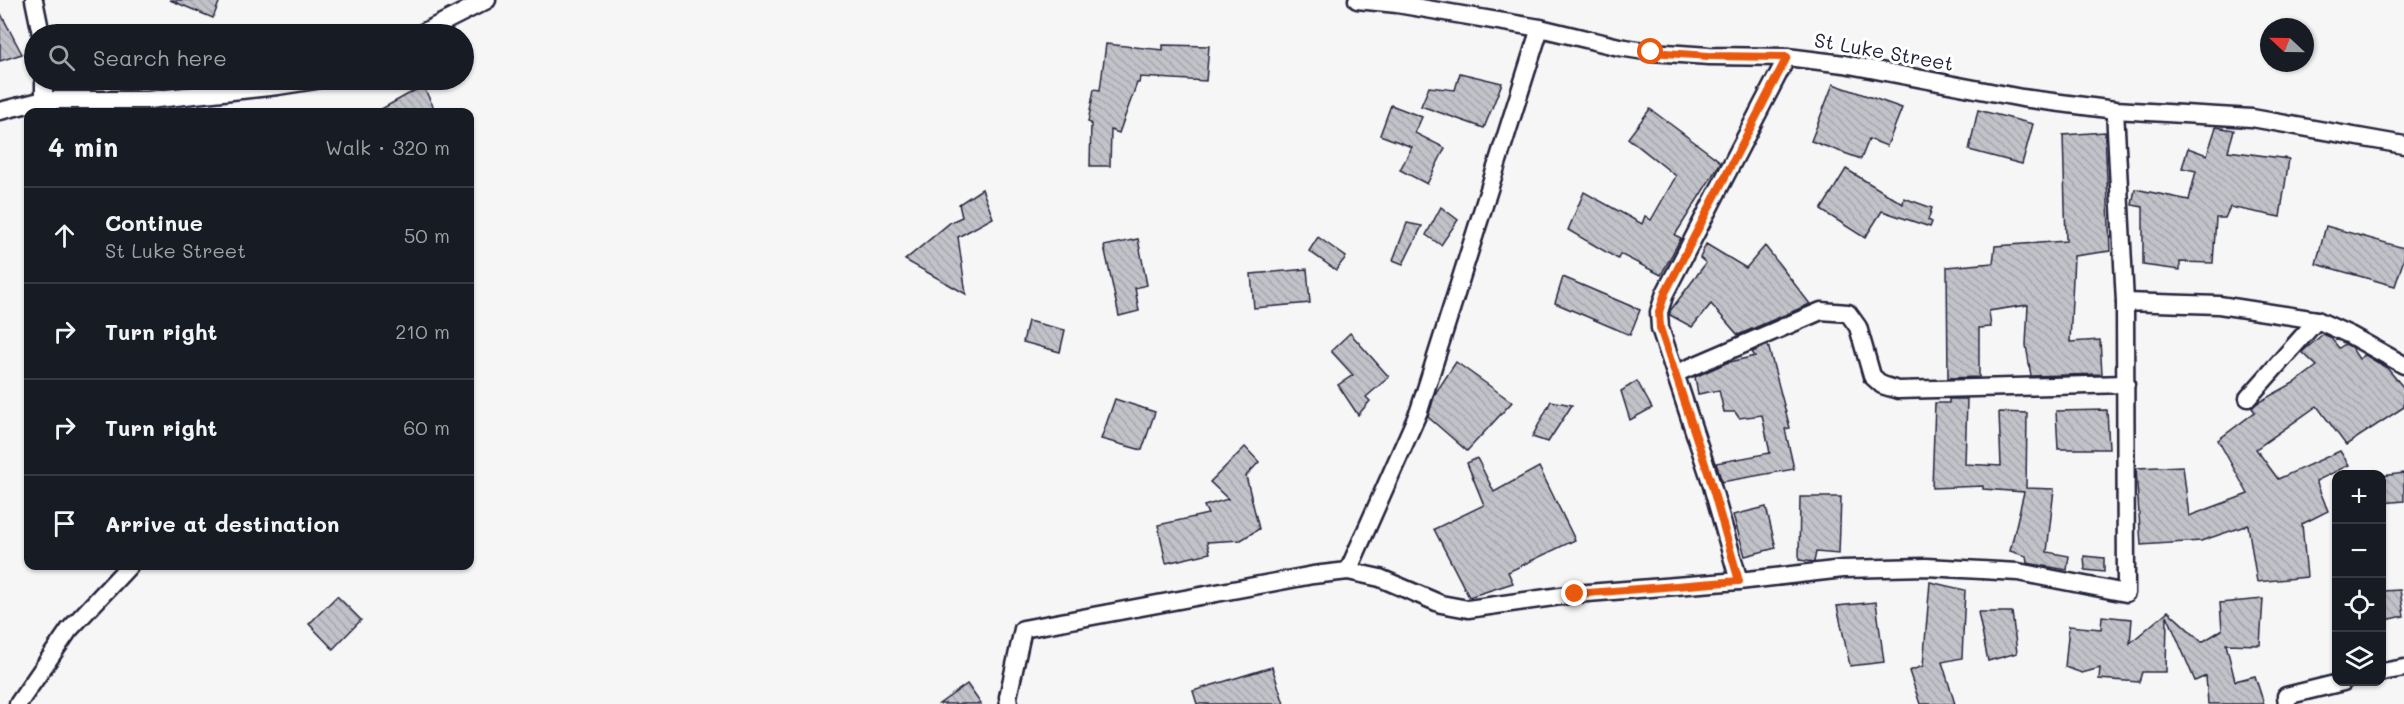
<!DOCTYPE html>
<html lang="en">
<head>
<meta charset="utf-8">
<style>
	:root { --surface:#171b24; --page:#20242c; --text:#f1f3f6; --muted:#9ea1a6; --line:#363941 }
	body { margin:0; font-family:Mali,sans-serif; background:var(--page); color:var(--text) }
	.controls { position:absolute; right:18px; bottom:18px; display:grid; overflow:hidden; border-radius:12px; box-shadow:0 2px 4px #0004 }
	.controls button { width:54px; height:54px; display:grid; place-items:center; padding:0; border:0; border-bottom:2px solid var(--line); background:var(--surface); color:var(--text); font:30px sans-serif }
	.compass { position:absolute; left:2260px; top:18px; width:54px; height:54px; border-radius:50%; background:var(--surface); box-shadow:0 2px 4px #0004; rotate:292deg }
	.stop { position:absolute; width:18px; height:18px; margin:-14px; border:4px solid #ea580c; border-radius:50%; background:#fff }
	.stop.end { background:#ea580c; border-color:#fff; box-shadow:0 2px 6px #0008 }
	.list { margin:0; padding:0; list-style:none }
	h2 { display:flex; justify-content:space-between; align-items:center; height:78px; margin:0; padding:0 24px; font-size:26px }
	h2 small { font-size:20px; font-weight:400; color:var(--muted) }
	.list li { display:grid; grid-template-columns:39px 1fr auto; gap:18px; align-items:center; box-sizing:border-box; height:96px; padding:0 24px; border-top:2px solid var(--line) }
	.list b { display:block; font-size:22px; white-space:nowrap }
	.list p { margin:0; font-size:20px; white-space:nowrap; color:var(--muted) }
	.list em { font-size:20px; font-style:normal; color:var(--muted) }
	.icon { flex:none; width:33px; height:33px; fill:none; stroke:currentColor; stroke-width:2; stroke-linecap:round; stroke-linejoin:round }
	.map { position:relative; flex:none; width:2404px; height:704px; overflow:hidden }
	.search { position:absolute; background:var(--surface); box-shadow:0 2px 4px #0004; left:24px; top:24px; width:450px; height:66px; display:flex; align-items:center; gap:15px; box-sizing:border-box; padding:0 21px; border-radius:33px; color:var(--muted); font-size:22px }
	.panel { position:absolute; background:var(--surface); box-shadow:0 2px 4px #0004; left:24px; top:108px; width:450px; height:462px; border-radius:12px }
	.map>svg:first-child { display:block }
	.building { fill:url(#building-back-hatch); stroke:#22223b; stroke-width:1.5 }
	.lines { fill:none; stroke-linecap:round; stroke-linejoin:round }
	.street-casing { stroke:#22223b; stroke-width:21 }
	.street { stroke:#fff; stroke-width:16 }
	.route { stroke:#ea580c; stroke-width:8 }
	.labels { text-anchor:middle; stroke-width:6; stroke-linejoin:round; paint-order:stroke }
	.street-label { font-size:20px; fill:#22223b; stroke:#fff }
</style>
</head>
<body>
<div class="map">
<svg width="2404" height="704" viewBox="0 0 2404 704">
	<defs>
		<pattern id="building-back-hatch" width="6" height="6" patternUnits="userSpaceOnUse" patternTransform="scale(1.5)"><rect width="6" height="6" fill="#c2c2c9"/><path d="M-1 5l2 2M0 0l6 6M5-1l2 2" fill="none" stroke="#a6a6ae"/></pattern>
	</defs>
	<rect width="100%" height="100%" fill="#f6f6f7"/>
	<filter id="ink" filterUnits="userSpaceOnUse"><feTurbulence type="fractalNoise" baseFrequency=".0167" numOctaves="2"/><feDisplacementMap in="SourceGraphic" scale="12" xChannelSelector="R" yChannelSelector="G"/><feConvolveMatrix kernelMatrix="1 2 1 2 8 2 1 2 1" color-interpolation-filters="sRGB"/></filter>
	<g filter="url(#ink)">
		<g class="building">
			<polygon points="170,0 220,0 213,18"/>
			<polygon points="0,12 22,54 0,61"/>
			<polygon points="1106,44 1163,50 1163,45 1209,46 1206,81 1140,77 1139,83 1137,83 1119,133 1111,130 1110,166 1090,166 1091,123 1088,122 1094,89 1100,90"/>
			<polygon points="1460,73 1502,83 1484,128 1421,106 1429,87 1455,90"/>
			<polygon points="1833,84 1902,108 1887,146 1869,139 1861,159 1811,141"/>
			<polygon points="423,86 436,112 376,112"/>
			<polygon points="1391,105 1422,117 1415,133 1445,148 1427,184 1400,170 1412,147 1380,135"/>
			<polygon points="1650,109 1721,162 1675,235 1681,238 1661,275 1620,254 1618,259 1568,230 1584,192 1642,224 1645,216 1651,220 1676,176 1628,138"/>
			<polygon points="1978,110 2033,124 2022,164 1969,150"/>
			<polygon points="2216,127 2234,130 2228,151 2289,159 2280,217 2230,207 2225,218 2216,218 2213,263 2180,262 2180,270 2143,265 2143,207 2132,205 2135,189 2189,200 2196,171 2182,168 2188,148 2207,155"/>
			<polygon points="2105,132 2110,251 2074,256 2070,342 2100,340 2102,374 2031,376 2026,345 2028,305 1989,311 1991,327 1979,328 1979,377 1948,378 1947,267 1993,263 1995,246 2066,241 2063,135"/>
			<polygon points="1846,169 1903,204 1904,198 1932,208 1928,220 1932,222 1930,227 1882,211 1865,238 1821,210"/>
			<polygon points="982,189 993,218 958,237 966,294 905,260 951,222 962,217 959,204"/>
			<polygon points="1441,207 1458,220 1441,245 1426,235"/>
			<polygon points="1407,223 1422,226 1403,264 1393,260"/>
			<polygon points="2326,226 2404,248 2404,259 2395,286 2316,264"/>
			<polygon points="1318,237 1346,257 1336,270 1309,251"/>
			<polygon points="1138,239 1147,285 1135,288 1139,311 1119,316 1104,246"/>
			<polygon points="1706,244 1746,268 1765,246 1810,304 1738,335 1711,304 1692,327 1670,315 1670,311 1706,263 1700,258"/>
			<polygon points="1307,269 1310,303 1254,308 1251,274"/>
			<polygon points="1563,277 1640,310 1630,335 1555,303"/>
			<polygon points="1028,321 1065,330 1060,352 1023,342"/>
			<polygon points="1350,333 1389,377 1366,397 1370,401 1358,415 1338,385 1353,375 1331,351"/>
			<polygon points="2323,334 2330,337 2339,348 2345,344 2351,347 2359,359 2365,355 2387,368 2404,388 2404,407 2346,445 2317,406 2256,449 2278,479 2340,451 2349,465 2316,481 2328,511 2302,524 2307,577 2257,582 2248,525 2201,541 2141,545 2136,468 2183,466 2189,516 2248,494 2218,440 2255,412 2252,408 2257,403 2297,381 2317,366 2302,352"/>
			<polygon points="1768,345 1790,428 1785,429 1794,469 1722,482 1716,463 1770,453 1762,415 1739,418 1735,412 1724,412 1719,390 1698,394 1695,377 1726,363 1755,356 1752,352"/>
			<polygon points="1456,362 1512,402 1467,451 1428,417 1435,394"/>
			<polygon points="1637,381 1652,408 1630,420 1621,391"/>
			<polygon points="1115,399 1155,412 1142,450 1101,439"/>
			<polygon points="1949,399 1967,399 1965,464 2001,466 1999,412 2027,413 2026,488 2054,489 2047,552 2069,556 2067,570 2027,563 2026,556 2010,551 2024,492 1983,489 1983,486 1932,488 1935,403 1949,403"/>
			<polygon points="1551,401 1572,405 1548,442 1532,437"/>
			<polygon points="2107,410 2109,449 2058,449 2056,411"/>
			<polygon points="1245,447 1259,462 1246,476 1259,529 1241,540 1207,542 1210,553 1166,563 1158,525 1208,514 1204,506 1228,499 1210,482"/>
			<polygon points="1477,458 1494,492 1539,467 1575,540 1508,572 1513,583 1469,597 1434,529 1484,505 1467,463"/>
			<polygon points="2404,473 2404,501 2382,503 2382,476"/>
			<polygon points="1800,497 1841,497 1839,554 1816,552 1814,562 1799,560"/>
			<polygon points="1766,507 1776,548 1745,556 1733,515"/>
			<polygon points="2084,556 2104,558 2104,572 2085,570"/>
			<polygon points="1930,582 1965,590 1962,658 1942,662 1955,704 1920,704 1909,671 1923,666"/>
			<polygon points="2400,590 2404,616 2382,621 2382,591"/>
			<polygon points="337,596 361,620 333,649 309,624"/>
			<polygon points="2263,599 2260,645 2226,644 2235,681 2255,676 2264,704 2208,704 2206,676 2195,681 2167,615 2166,672 2142,672 2139,682 2099,679 2100,668 2082,673 2065,667 2069,626 2101,629 2102,616 2132,619 2130,643 2168,611 2202,642 2222,630 2220,603"/>
			<polygon points="1876,602 1884,662 1850,666 1837,606"/>
			<polygon points="1978,612 2012,612 2017,653 1988,661"/>
			<polygon points="1272,667 1284,704 1197,704 1193,691"/>
			<polygon points="967,684 981,704 939,704"/>
		</g>
		<g class="lines">
			<defs>
				<g id="street">
					<polyline points="34,0 41,34"/>
					<polyline points="1357,0 1397,4 1540,28 1619,47 1651,52 1709,56 1787,57 1844,64 2022,98 2115,110 2252,118 2404,145"/>
					<polyline points="420,34 487,0"/>
					<polyline points="44,80 44,100 49,112"/>
					<polyline points="2115,110 2125,302"/>
					<polyline points="0,111 44,100 148,100 278,86 316,80"/>
					<polyline points="1677,373 1821,311 1848,313 1858,327 1872,376 1882,385 1898,390 2126,384"/>
					<polyline points="2248,398 2317,320"/>
					<polyline points="1348,571 1419,411 1540,28"/>
					<polyline points="1739,581 1710,479 1660,328 1659,312 1665,293 1787,57"/>
					<polyline points="2382,672 2404,668"/>
					<polyline points="18,704 69,630 129,566"/>
					<polyline points="1009,704 1008,697 1023,629 1313,575 1348,571 1380,578 1441,604 1468,609 1575,594 1739,581 1843,569 1926,567 2018,572 2126,593 2125,302 2219,305 2317,320 2350,335 2404,365"/>
					<polyline points="2287,704 2286,696 2343,682"/>
				</g>
			</defs>
			<use href="#street" class="street-casing"/>
			<use href="#street" class="street"/>
		</g>
	</g>
	<g class="lines" filter="url(#ink)">
		<polyline class="route" points="1575,594 1739,581 1710,479 1660,328 1659,312 1665,293 1787,57 1709,56 1651,52"/>
	</g>
	<g class="labels">
		<g class="street-label">
			<text transform="translate(1884 52) rotate(10)" y="7">St Luke Street</text>
		</g>
	</g>
</svg>
<div class="controls">
<button>+</button>
<button>−</button>
<button><svg class="icon" aria-label="locate" viewBox="0 0 24 24"><circle cx="12" cy="12" r="6"/><path d="M12 2v4M12 18v4M2 12h4M18 12h4"/></svg></button>
<button><svg class="icon" aria-label="layers" viewBox="0 0 24 24"><path d="M12 4l9 5-9 5-9-5zM3 14l9 5 9-5"/></svg></button>
</div>
<svg class="compass" viewBox="-18 -18 36 36"><path d="M0-13l5 13h-10z" fill="#e53935"/><path d="M0 13l5-13h-10z" fill="#9ea1a6"/></svg>
<div class="stop" style="left:1651px;top:52px"></div>
<div class="stop end" style="left:1575px;top:594px"></div>
<div class="search"><svg class="icon" aria-label="search" viewBox="0 0 24 24"><circle cx="10" cy="10" r="6"/><path d="M15 15l6 6"/></svg>Search here</div>
<section class="panel">
<h2>4 min<small>Walk · 320 m</small></h2>
<ul class="list">
<li><svg class="icon" aria-label="ahead" viewBox="0 0 24 24"><path d="M12 20V5M6 11l6-6 6 6"/></svg><div><b>Continue</b><p>St Luke Street</p></div><em>50 m</em></li>
<li><svg class="icon" aria-label="right" viewBox="0 0 24 24"><path d="M7 20v-9h11M14 6l5 5-5 5"/></svg><div><b>Turn right</b></div><em>210 m</em></li>
<li><svg class="icon" aria-label="right" viewBox="0 0 24 24"><path d="M7 20v-9h11M14 6l5 5-5 5"/></svg><div><b>Turn right</b></div><em>60 m</em></li>
<li><svg class="icon" aria-label="arrive" viewBox="0 0 24 24"><path d="M6 21V4h12l-3 4 3 4H6"/></svg><div><b>Arrive at destination</b></div></li>
</ul>
</section>
</div>
</body>
</html>
